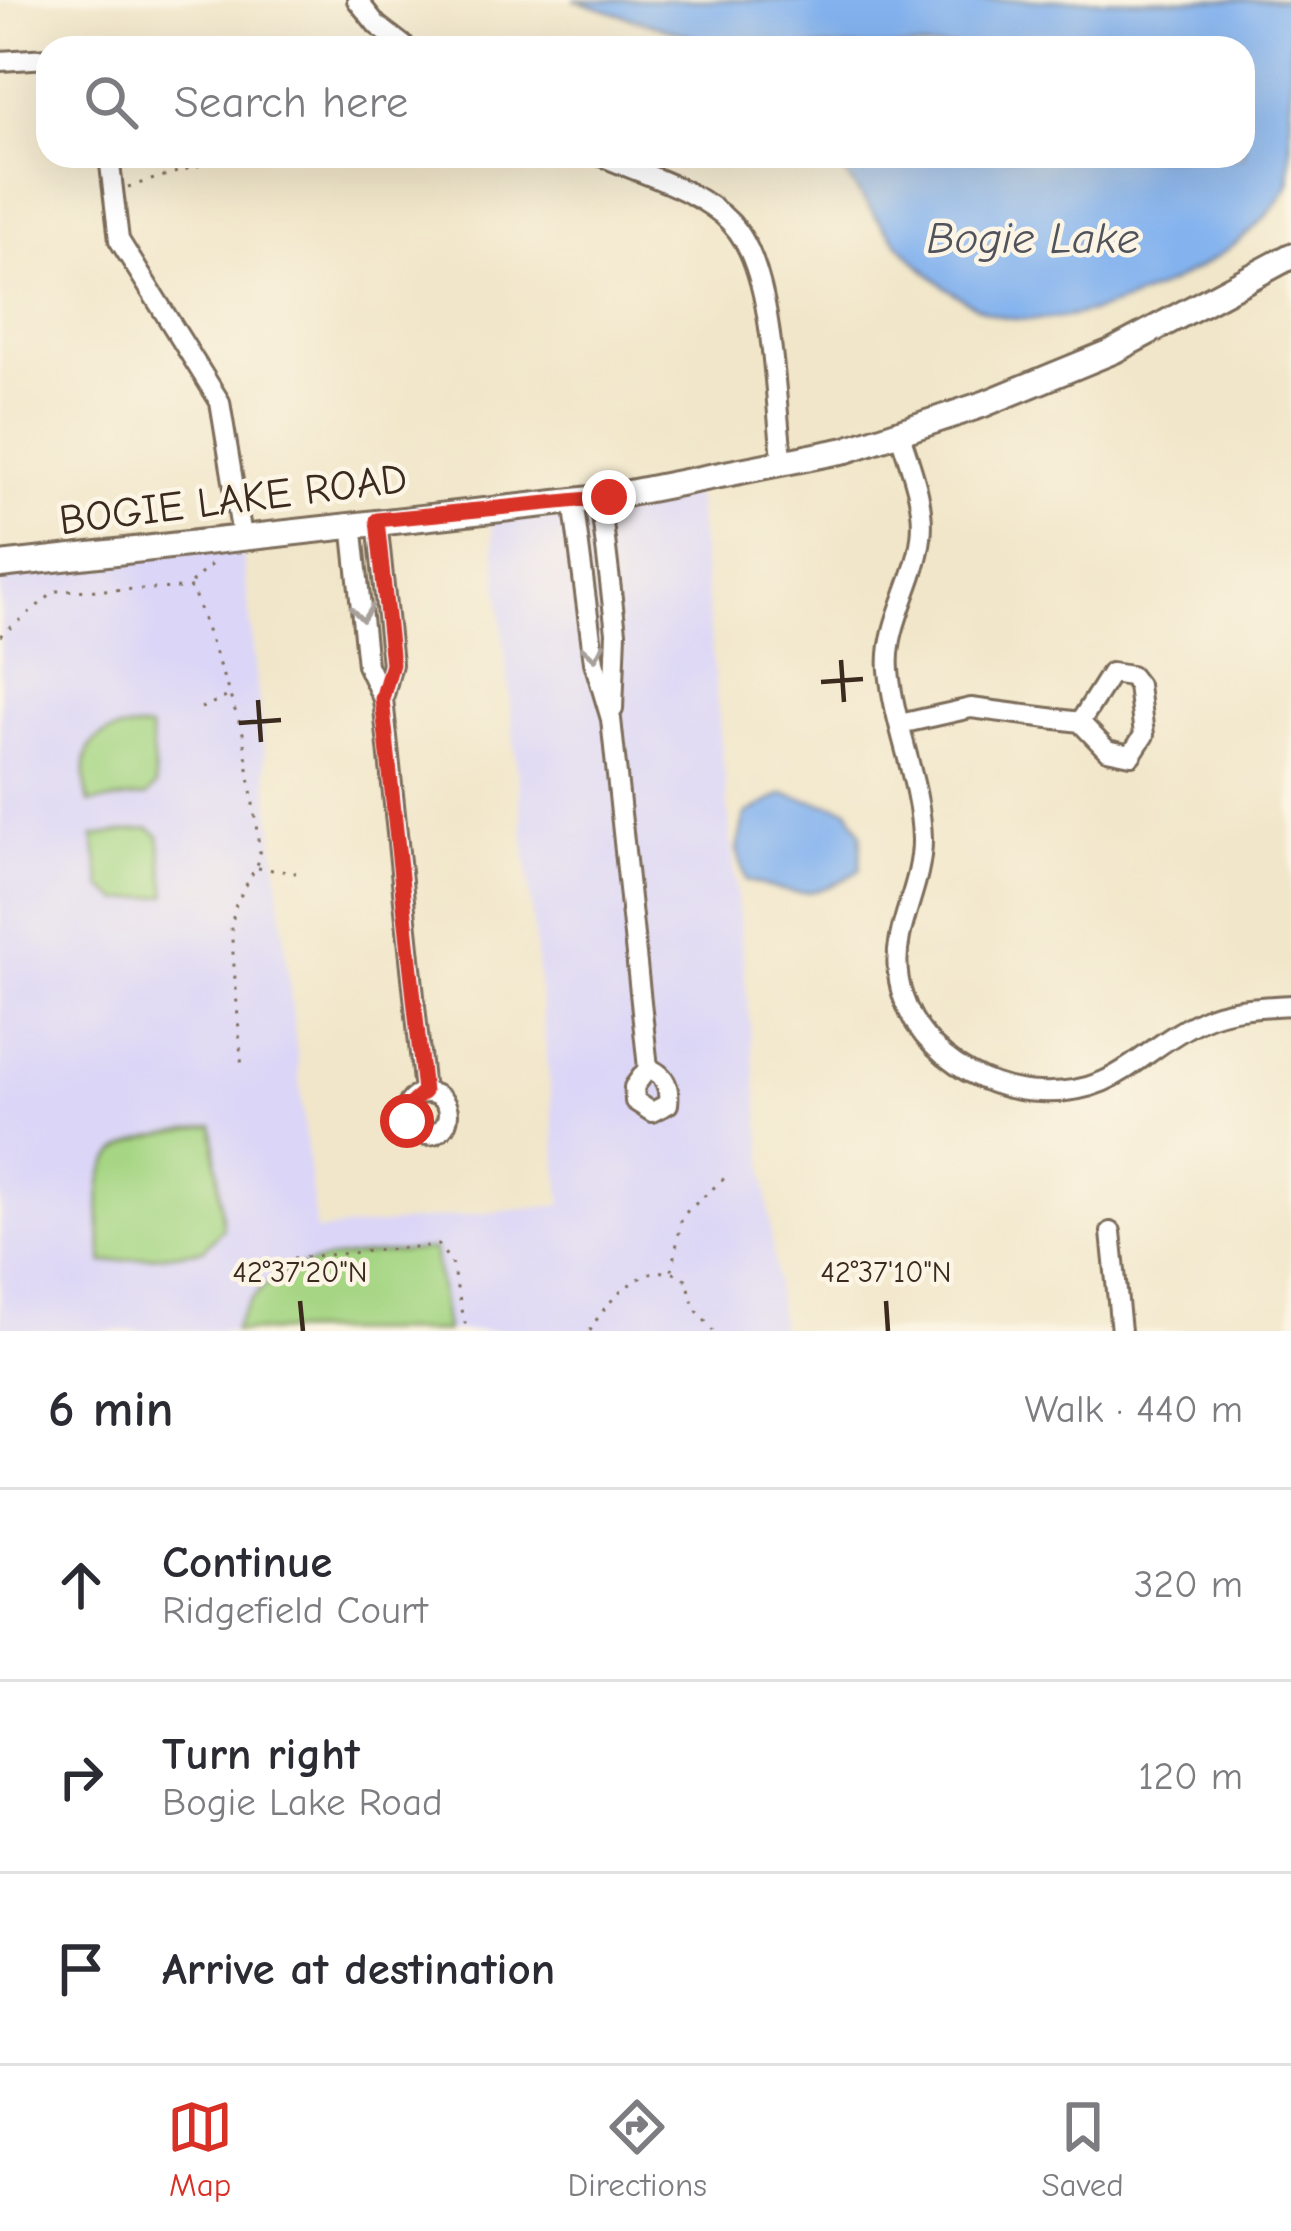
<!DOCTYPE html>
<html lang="en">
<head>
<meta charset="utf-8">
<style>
	:root { --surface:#fff; --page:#f7f7f7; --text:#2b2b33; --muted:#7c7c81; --line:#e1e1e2; --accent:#d93025 }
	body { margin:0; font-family:"Comic Neue",sans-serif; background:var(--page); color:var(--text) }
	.stop { position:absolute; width:36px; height:36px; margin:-27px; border:9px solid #d93025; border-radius:50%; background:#fff }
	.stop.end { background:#d93025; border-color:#fff; box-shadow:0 3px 12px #0008 }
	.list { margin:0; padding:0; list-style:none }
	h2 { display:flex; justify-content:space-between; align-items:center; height:156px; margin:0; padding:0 48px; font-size:51px }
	h2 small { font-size:39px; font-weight:400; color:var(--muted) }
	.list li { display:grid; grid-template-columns:78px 1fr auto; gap:36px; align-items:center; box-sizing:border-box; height:192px; padding:0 48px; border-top:3px solid var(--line) }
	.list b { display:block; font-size:45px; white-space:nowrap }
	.list p { margin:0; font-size:39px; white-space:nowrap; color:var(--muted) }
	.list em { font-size:39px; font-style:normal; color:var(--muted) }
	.icon { flex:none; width:66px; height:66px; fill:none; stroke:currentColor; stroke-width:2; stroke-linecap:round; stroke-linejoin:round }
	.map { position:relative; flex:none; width:1291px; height:1331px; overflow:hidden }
	.search { position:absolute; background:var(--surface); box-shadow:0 12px 48px #0002; left:36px; right:36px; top:36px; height:132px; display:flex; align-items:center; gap:30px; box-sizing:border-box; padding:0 42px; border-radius:36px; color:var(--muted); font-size:45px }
	.sheet { height:732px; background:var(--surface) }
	nav { display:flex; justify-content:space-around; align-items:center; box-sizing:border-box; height:168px; border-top:3px solid var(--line); background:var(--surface); font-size:33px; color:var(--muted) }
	nav a { display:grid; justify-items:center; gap:6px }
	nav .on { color:var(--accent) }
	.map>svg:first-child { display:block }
	.built { fill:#dbd6f7 }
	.pitch { fill:#a6d684; stroke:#708051; stroke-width:3 }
	.water { fill:#83b2ee; stroke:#5f6e86; stroke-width:3 }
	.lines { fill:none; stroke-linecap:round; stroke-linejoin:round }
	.minor-casing { stroke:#7b6c5a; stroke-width:24 }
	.major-casing { stroke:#7b6c5a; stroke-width:30 }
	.path { stroke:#7b6c5a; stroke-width:3; stroke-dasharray:3 9; stroke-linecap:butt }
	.minor { stroke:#fff; stroke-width:18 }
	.major { stroke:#fff; stroke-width:24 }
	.oneway { stroke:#a79f9a }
	.route { stroke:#d93025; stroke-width:15 }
	.ticks { fill:none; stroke:#3b2a1e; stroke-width:4.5 }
	.labels { text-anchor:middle; stroke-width:9; stroke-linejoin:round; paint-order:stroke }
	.street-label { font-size:42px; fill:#3b2a1e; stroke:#fcf5e5 }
	.water-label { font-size:45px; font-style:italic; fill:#51535c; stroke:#fcf5e5 }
	.ticks-label { font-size:30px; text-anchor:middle; fill:#3b2a1e; stroke:#fcf5e5; stroke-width:9; stroke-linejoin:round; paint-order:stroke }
</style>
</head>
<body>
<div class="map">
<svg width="1291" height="1331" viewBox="0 0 1291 1331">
	<rect width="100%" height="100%" fill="#fcf5e5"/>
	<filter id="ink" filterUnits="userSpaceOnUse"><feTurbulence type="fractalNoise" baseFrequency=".00833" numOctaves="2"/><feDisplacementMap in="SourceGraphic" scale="24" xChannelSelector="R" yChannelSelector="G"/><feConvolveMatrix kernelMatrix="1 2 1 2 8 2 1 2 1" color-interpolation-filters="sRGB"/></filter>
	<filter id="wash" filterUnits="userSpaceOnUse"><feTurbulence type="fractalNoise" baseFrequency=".004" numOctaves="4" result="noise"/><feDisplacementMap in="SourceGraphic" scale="48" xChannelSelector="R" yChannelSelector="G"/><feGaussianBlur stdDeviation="2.7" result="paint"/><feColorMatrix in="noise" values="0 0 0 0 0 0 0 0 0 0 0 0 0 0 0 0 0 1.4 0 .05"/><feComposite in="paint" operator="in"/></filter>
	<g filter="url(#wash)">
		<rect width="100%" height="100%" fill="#f1e6c9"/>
		<polygon class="built" points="696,494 781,1331 0,1331 0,572 242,544 316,1231 562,1205 491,517"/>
		<g class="pitch">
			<path d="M150 729 156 786 147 796 89 803C76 745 91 727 150 729Z"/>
			<polygon points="149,828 159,836 167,895 120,901 102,887 93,836"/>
			<path d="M213 1126 223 1228 203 1250 103 1263C92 1149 100 1142 213 1126Z"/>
			<path d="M434 1249 446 1331H234C263 1248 363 1256 434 1249Z"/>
		</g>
		<g class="water">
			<path d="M574 0H1291C1291 37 1291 156 1289 183 1255 261 1064 348 985 311 915 277 877 219 833 156H1243V48H728Z"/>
			<path d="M783 794 848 809 861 833 860 870C813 899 798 897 746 880L737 850 745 815Z"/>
		</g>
	</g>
	<g filter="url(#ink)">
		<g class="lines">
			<defs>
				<g id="minor">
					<polyline points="357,0 377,25 407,48"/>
					<polyline points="0,61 48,58"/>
					<polyline points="109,156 119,240 220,402 242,536"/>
					<path d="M601 156C642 174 700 190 731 223 776 269 774 402 783 464"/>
					<path d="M899 431C909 464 926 503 921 538 916 582 885 625 889 670 894 727 921 783 922 840 922 875 907 904 900 937 882 1023 961 1090 1040 1092 1120 1095 1138 1050 1202 1020 1229 1007 1261 1007 1291 1005"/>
					<polyline points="600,498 616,632 613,709"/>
					<path d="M573 500 594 662 611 719 648 1068 634 1087 635 1101 652 1112 668 1104C670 1087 665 1074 648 1068"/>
					<polyline points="377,520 392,664 383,699"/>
					<polyline points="352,523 367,665 383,699 424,1092"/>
					<polyline points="900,724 971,708 1080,722 1107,750 1131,755 1144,735 1138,685 1131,676 1111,673 1080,722"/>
					<circle cx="427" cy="1114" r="21"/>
					<polyline points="1111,1232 1121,1331"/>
				</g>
				<polyline id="major" points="0,565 609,497 846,450 984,404 1113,351 1291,256"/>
			</defs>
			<use href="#minor" class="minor-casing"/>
			<use href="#major" class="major-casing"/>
			<g class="path">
				<polyline points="128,187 230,156"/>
				<polyline points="191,583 215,561"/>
				<polyline points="0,636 56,591 192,588 243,733 258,839 260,859 236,904 231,927 242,1070"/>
				<polyline points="201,708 231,695"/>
				<polyline points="258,868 296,873"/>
				<polyline points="293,1258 438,1245 451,1262 467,1331"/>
				<polyline points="672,1270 682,1216 728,1175"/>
				<path d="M590 1331C605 1301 651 1252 687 1280L694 1307 713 1331"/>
			</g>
			<use href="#minor" class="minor"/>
			<use href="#major" class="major"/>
		</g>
		<defs><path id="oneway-chevron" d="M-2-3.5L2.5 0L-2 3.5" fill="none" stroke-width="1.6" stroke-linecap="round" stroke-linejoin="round" transform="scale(3)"/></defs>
		<g class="oneway">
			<use href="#oneway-chevron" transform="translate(362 613) rotate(84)"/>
			<use href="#oneway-chevron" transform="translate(594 652) rotate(80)"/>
		</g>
	</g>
	<g class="lines" filter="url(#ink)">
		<polyline class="route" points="407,1121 407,1107 424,1092 382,699 392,664 377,520 609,497"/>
	</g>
	<path class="ticks" d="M841 660 844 702M821 682 863 679M258 700 261 742M239 723 281 720M300 1301 303 1331M886 1301 888 1331"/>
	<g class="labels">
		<g class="street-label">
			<text transform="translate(233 498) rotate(-7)" y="15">BOGIE LAKE ROAD</text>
		</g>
		<g class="water-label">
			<text x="1033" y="253">Bogie Lake</text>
		</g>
	</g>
	<g class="ticks-label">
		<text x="300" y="1282">42°37'20"N</text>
		<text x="886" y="1282">42°37'10"N</text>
	</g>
</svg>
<div class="stop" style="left:407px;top:1121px"></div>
<div class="stop end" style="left:609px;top:497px"></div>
<div class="search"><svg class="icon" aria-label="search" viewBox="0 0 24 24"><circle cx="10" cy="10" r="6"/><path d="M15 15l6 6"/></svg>Search here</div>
</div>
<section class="sheet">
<h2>6 min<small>Walk · 440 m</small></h2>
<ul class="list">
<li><svg class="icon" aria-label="ahead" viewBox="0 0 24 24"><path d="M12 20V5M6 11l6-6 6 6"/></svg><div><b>Continue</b><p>Ridgefield Court</p></div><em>320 m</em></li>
<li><svg class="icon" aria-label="right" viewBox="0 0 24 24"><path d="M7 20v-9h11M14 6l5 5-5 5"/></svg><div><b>Turn right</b><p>Bogie Lake Road</p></div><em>120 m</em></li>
<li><svg class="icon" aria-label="arrive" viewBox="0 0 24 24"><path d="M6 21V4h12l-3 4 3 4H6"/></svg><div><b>Arrive at destination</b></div></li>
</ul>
</section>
<nav>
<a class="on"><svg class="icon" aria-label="map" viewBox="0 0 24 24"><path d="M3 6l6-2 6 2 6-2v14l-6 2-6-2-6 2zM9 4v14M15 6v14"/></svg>Map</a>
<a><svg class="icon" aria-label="directions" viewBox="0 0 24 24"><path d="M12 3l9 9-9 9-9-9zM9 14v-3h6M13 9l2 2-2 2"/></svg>Directions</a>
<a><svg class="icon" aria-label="saved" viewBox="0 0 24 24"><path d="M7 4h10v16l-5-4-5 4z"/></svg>Saved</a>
</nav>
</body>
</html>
